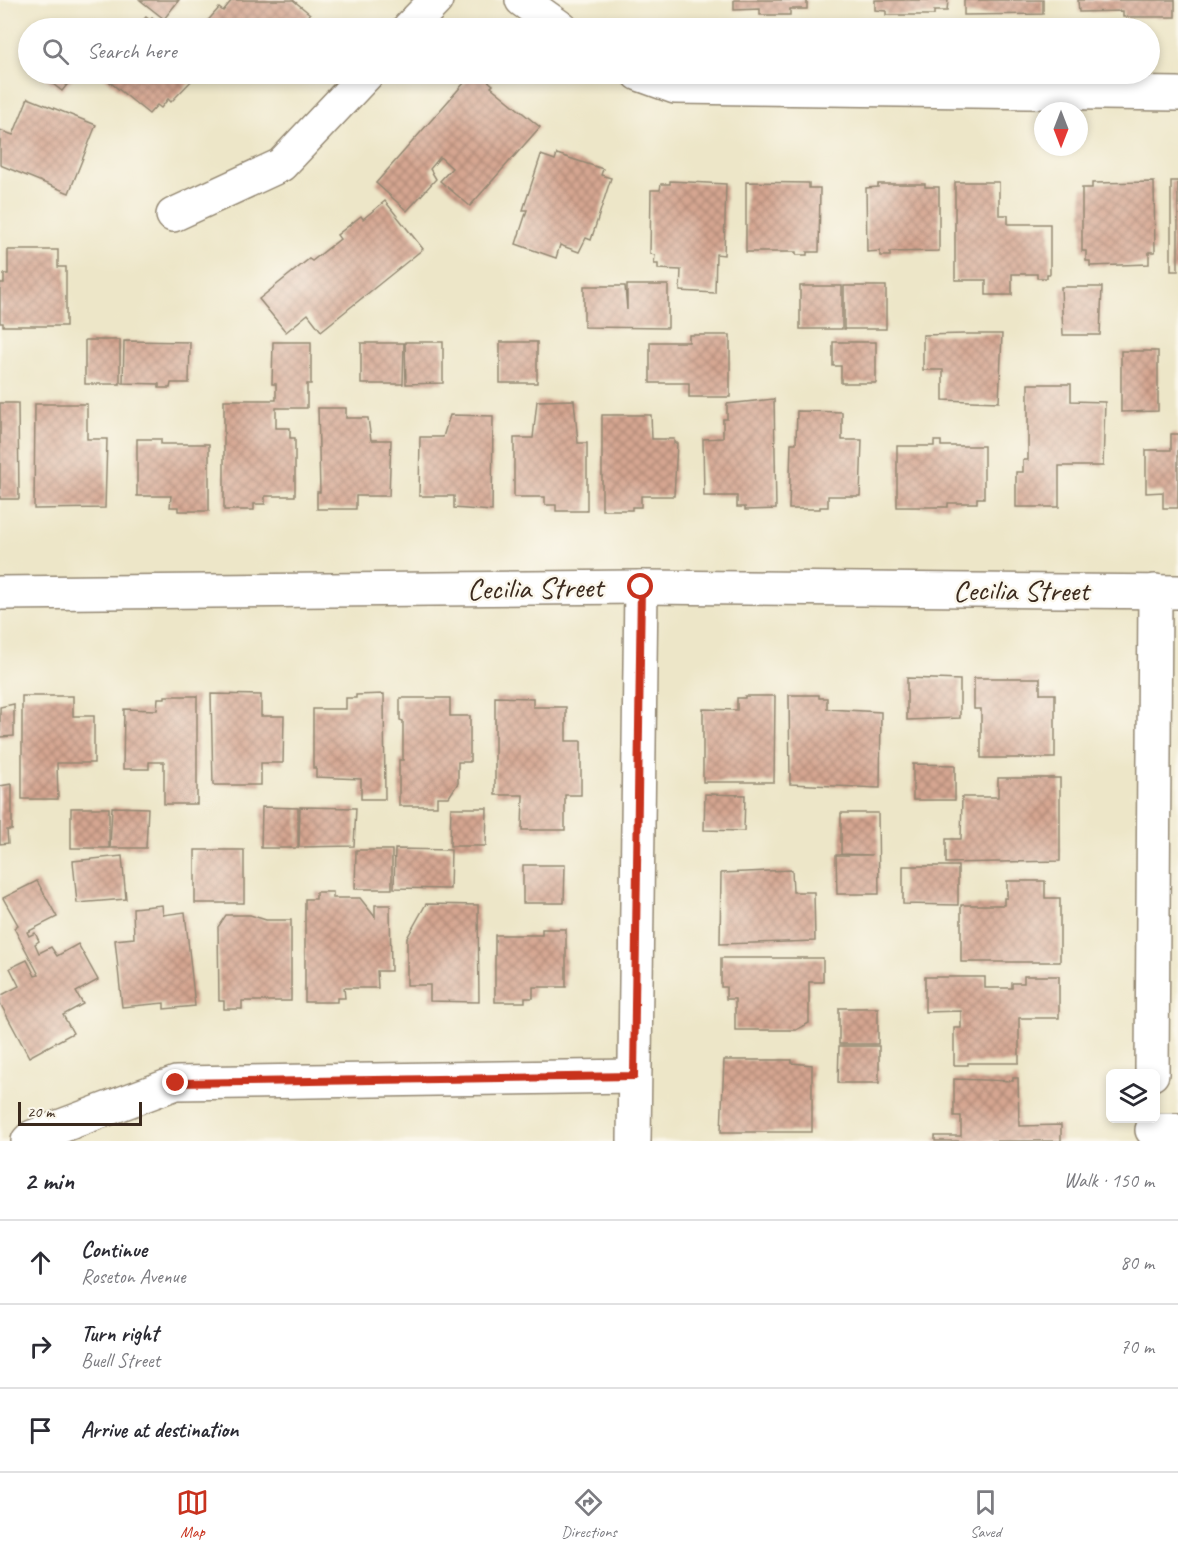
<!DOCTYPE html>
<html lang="en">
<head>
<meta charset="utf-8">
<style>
	:root { --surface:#fff; --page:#f7f7f7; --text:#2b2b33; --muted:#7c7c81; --line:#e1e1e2; --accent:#c8321e }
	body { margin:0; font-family:Caveat,sans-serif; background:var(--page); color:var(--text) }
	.controls { position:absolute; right:18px; bottom:18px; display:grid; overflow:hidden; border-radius:9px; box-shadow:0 3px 9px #0003 }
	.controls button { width:54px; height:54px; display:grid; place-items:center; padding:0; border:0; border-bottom:2px solid var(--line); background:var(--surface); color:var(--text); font:30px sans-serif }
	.compass { position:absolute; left:1034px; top:102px; width:54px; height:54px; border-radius:50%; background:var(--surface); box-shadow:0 3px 9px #0003; rotate:180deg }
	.scale { position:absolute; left:18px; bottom:15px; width:124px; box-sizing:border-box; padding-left:6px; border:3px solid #3b2a1e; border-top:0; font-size:16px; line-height:21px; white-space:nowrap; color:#3b2a1e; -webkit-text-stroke:4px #fbf7ec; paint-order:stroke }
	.stop { position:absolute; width:18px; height:18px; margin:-14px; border:4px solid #c8321e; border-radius:50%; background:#fff }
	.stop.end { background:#c8321e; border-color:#fff; box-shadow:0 2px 6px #0008 }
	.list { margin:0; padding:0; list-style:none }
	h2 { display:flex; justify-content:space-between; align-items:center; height:78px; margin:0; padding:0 24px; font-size:26px }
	h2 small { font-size:20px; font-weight:400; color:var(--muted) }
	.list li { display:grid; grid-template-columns:39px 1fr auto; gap:18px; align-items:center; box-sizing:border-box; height:84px; padding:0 24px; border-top:2px solid var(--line) }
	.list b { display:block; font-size:22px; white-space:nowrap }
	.list p { margin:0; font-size:20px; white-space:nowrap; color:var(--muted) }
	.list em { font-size:20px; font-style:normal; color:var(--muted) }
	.icon { flex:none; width:33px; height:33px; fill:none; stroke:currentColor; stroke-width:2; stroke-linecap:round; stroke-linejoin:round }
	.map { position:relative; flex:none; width:1178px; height:1141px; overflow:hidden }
	.search { position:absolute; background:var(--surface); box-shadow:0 3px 9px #0003; left:18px; right:18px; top:18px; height:66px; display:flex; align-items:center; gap:15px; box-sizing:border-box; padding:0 21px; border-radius:33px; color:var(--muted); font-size:22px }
	.sheet { height:330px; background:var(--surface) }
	nav { display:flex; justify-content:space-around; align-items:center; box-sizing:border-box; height:84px; border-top:2px solid var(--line); background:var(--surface); font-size:16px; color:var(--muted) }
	nav a { display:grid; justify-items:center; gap:3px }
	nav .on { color:var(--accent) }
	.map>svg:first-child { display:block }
	.building { fill:url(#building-cross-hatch) }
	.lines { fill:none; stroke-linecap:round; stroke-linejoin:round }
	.minor-casing { stroke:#948873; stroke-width:36 }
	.minor { stroke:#fff; stroke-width:33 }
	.route { stroke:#c8321e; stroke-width:8 }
	.labels { text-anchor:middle; stroke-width:5; stroke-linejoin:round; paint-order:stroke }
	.street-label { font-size:30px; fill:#3b2a1e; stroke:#fbf7ec }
</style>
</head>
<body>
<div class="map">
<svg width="1178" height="1141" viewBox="0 0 1178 1141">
	<defs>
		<pattern id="building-cross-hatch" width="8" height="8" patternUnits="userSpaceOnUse" patternTransform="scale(1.5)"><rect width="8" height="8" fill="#d5a691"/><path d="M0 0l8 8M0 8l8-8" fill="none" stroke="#ae8776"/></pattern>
	</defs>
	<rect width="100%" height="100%" fill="#fbf7ec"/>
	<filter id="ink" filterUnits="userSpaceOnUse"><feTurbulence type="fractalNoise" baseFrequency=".0167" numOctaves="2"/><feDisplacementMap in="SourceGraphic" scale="12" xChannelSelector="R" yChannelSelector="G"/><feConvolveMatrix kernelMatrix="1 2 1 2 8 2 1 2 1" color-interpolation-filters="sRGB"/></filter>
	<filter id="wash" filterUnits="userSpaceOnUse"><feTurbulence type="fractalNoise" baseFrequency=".008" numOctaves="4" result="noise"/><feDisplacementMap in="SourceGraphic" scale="24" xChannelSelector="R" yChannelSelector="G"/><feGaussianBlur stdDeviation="1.35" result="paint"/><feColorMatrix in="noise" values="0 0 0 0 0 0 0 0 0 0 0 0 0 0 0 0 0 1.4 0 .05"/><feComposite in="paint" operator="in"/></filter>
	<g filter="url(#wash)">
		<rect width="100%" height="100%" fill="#ede6c8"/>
		<g id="blocks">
			<g class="building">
				<polygon points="140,0 179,0 164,19"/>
				<polygon points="232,0 293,0 310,14 298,28 207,28 204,25 219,8 223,11"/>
				<polygon points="734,0 807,0 807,9 790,9 790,15 760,15 760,9 734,10"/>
				<polygon points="875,0 948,0 947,11 934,11 934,15 886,15 886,11 875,10"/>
				<polygon points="964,0 1043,0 1043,14 964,15"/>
				<polygon points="1078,0 1175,0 1175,17 1123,17 1123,11 1079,12"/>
				<polygon points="146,17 150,20 152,18 164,28 136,28"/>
				<polygon points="40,74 76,74 62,91"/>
				<polygon points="100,74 198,74 171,102 168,99 161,108 157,105 149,114"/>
				<polygon points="472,74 480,74 493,85 491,87 540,127 470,206 440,181 452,168 440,157 430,169 436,179 407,211 376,183"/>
				<polygon points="28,98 96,125 69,193 0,165 0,130 13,135"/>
				<polygon points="557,154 603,169 601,175 611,178 591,240 586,238 579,252 560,245 556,258 516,244 527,210 523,210 541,155 555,160"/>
				<polygon points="670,181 726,184 724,255 716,254 715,293 680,291 681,270 658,269 658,264 654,264 655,255 650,254 651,190 660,190 661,184 670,184"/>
				<rect x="1171" y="181" width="7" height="90"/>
				<polygon points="746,182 809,183 809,188 820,188 819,252 807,252 807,255 796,255 796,252 746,252"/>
				<polygon points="955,182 999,182 999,215 1008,215 1008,224 1050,224 1050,274 1047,274 1047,278 1037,278 1037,274 1012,274 1012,295 986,295 986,280 955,280"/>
				<polygon points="1154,182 1155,252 1149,252 1149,264 1090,266 1090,261 1086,261 1086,251 1082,251 1082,188 1092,188 1092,183"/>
				<polygon points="878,184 925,184 925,187 939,187 939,251 890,252 890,256 880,256 880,251 867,252 866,188 878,187"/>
				<polygon points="385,201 423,249 321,331 308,314 286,332 259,299 309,259 312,261 340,239 337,235 361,216 363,219"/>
				<polygon points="8,250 58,250 58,267 66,267 66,326 3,326 3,323 0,323 0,283 4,283 4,274 8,274"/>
				<polygon points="627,285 668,285 668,328 584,327 584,286 625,286 627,310"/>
				<rect x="800" y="286" width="42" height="43"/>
				<rect x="844" y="286" width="42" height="43"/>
				<polygon points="1061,287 1102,287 1100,335 1063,335"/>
				<polygon points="965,334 1002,334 999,402 943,400 943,370 923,370 923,335"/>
				<polygon points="689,335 730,335 730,397 689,397 689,383 650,383 650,342 689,342"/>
				<rect x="85" y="340" width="35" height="44"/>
				<polygon points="124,341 190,342 189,383 171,383 170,388 159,388 159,384 123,383"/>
				<polygon points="273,342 311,342 311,384 307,384 307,408 276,408 276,428 290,428 290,438 295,438 295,496 265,496 265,504 254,504 254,510 224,510 224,400 276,400 276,384 272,384"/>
				<polygon points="405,342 443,342 443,383 406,384"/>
				<rect x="500" y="342" width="37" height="41"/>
				<polygon points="833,342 876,342 876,383 841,383 841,366 833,366"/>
				<polygon points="361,343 404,343 403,384 361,384"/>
				<polygon points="1121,351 1158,351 1158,411 1121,412"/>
				<polygon points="1028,384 1071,384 1071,401 1105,402 1103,466 1059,466 1059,507 1016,507 1016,472 1023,472 1023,460 1028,460"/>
				<polygon points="774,399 776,509 745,510 745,507 737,507 737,496 704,496 703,439 723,438 723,419 727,419 727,404"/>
				<polygon points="574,400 578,443 587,443 587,511 556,511 556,505 545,505 545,497 514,497 514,438 533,438 537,401"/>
				<polygon points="0,403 18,403 19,499 0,499"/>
				<polygon points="35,404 87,404 87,439 107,439 105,508 34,509"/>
				<polygon points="318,408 346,408 346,418 368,418 371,440 391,440 389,496 356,496 356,509 317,509 317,492 320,492"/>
				<polygon points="797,411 842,412 842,440 862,440 860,496 828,496 828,507 820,507 820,509 789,509 791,443 796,443"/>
				<polygon points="450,415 493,416 492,511 454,508 454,496 419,496 420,437 443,437"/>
				<polygon points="602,415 651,415 652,439 674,439 674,443 677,443 674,496 641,496 641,507 632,507 632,510 602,510"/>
				<polygon points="1171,434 1178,434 1178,508 1163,508 1163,492 1146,493 1146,450 1171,450"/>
				<polygon points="137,439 161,439 161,444 209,444 209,511 178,511 178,507 170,507 171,496 137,496"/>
				<polygon points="934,441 941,441 941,446 984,446 984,498 977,498 977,503 948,503 948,507 897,507 897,446 934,446"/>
				<polygon points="907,678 960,680 960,718 907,720"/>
				<polygon points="974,678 1040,678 1040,694 1055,694 1055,758 981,758 981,709 974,709"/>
				<polygon points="211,694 261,695 261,716 284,716 283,763 261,763 261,785 213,785"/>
				<polygon points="384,694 385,799 361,799 361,779 316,777 316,768 313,768 313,709 346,709 346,698 356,698 356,695"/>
				<polygon points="789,695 819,695 819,698 827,698 827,709 881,712 880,788 790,784"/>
				<polygon points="22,696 73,696 73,716 94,716 94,763 57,763 58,799 22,799"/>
				<polygon points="165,696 197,696 197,804 164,804 164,762 149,762 149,769 123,769 124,709 157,710 158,698 165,698"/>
				<polygon points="745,696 775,696 774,782 703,782 703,709 737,710 737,698 745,698"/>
				<polygon points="495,697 533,698 533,707 566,707 566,741 581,741 581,795 565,795 565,830 522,830 523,795 495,795"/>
				<polygon points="400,698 450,698 450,716 470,716 470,762 458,762 458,783 449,797 437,797 437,806 399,806 399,760 403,760 403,721 400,720"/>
				<polygon points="14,704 14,736 0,737 0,707"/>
				<polygon points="913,764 955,765 955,800 913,800"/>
				<polygon points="998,778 1060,778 1060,861 946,863 946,839 961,839 962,797 998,797"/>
				<polygon points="12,784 12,830 7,830 8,843 0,844 0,786"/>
				<polygon points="705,794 745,795 744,831 704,830"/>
				<polygon points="112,807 148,808 146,848 110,848"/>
				<polygon points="262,807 298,808 298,848 261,848"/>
				<polygon points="300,807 356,808 354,846 299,847"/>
				<rect x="71" y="808" width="38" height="40"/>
				<polygon points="451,808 487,808 486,846 450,846"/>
				<polygon points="841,813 878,813 879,894 837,894 836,855 872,855 841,854"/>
				<polygon points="395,849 451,850 450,889 394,888"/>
				<rect x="195" y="850" width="49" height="53"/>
				<polygon points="356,850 392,850 392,889 355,889"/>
				<polygon points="122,856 126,899 77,903 73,861"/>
				<polygon points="523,865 565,865 564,903 523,903"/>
				<polygon points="903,866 958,866 958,905 903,904"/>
				<polygon points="792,870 793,892 814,892 815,941 720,944 721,873"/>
				<polygon points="37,881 57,917 27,932 29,936 35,933 39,941 35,944 39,953 51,947 57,956 78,944 98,980 76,992 83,1004 63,1015 73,1033 29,1057 0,1003 0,996 19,986 10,968 27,960 35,976 39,975 14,928 18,925 3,898"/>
				<polygon points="1007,881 1045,881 1045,898 1060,898 1060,962 961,962 961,905 1004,905 1004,898 1007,898"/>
				<polygon points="316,892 333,892 333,898 360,898 375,917 375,905 390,905 391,971 377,971 378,988 344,988 345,998 337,998 337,1002 305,1002 305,899 316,899"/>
				<polygon points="426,904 478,905 479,1002 430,1001 430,985 407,985 407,938"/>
				<polygon points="162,905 163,915 185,912 195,1006 164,1009 164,1003 122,1007 115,940 134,938 133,908"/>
				<polygon points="226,915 250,915 266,920 291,920 291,1001 242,1001 242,1009 224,1009 224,1001 219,1001 218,927"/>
				<polygon points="542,929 566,929 566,987 533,987 533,998 525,998 525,1002 495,1002 495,935 542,935"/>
				<polygon points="721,958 823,958 823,982 809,982 809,1023 796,1030 735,1030 735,999 726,999 726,987 721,987"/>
				<polygon points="1024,976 1059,976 1059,1018 1019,1018 1019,1063 968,1063 968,1065 954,1065 954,1028 961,1028 961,1011 925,1012 925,977 985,977 985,988 1012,988 1012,983 1024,983"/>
				<rect x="839" y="1008" width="39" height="36"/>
				<polygon points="839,1046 879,1046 879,1083 838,1083"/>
				<polygon points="724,1060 792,1060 792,1063 812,1065 812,1132 721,1132"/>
				<polygon points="1013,1078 1018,1078 1019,1126 1061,1125 1061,1141 935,1141 935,1136 961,1136 961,1116 954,1116 954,1079 1013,1081"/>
			</g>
		</g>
	</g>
	<g filter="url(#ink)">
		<use href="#blocks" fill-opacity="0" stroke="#948873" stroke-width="1.5"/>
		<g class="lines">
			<defs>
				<g id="minor">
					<polyline points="522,0 561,28"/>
					<polyline points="409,28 436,0"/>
					<polyline points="639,74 675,87 1178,94"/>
					<polyline points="173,215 281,165 367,74"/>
					<polyline points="0,593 641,587 1178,592"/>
					<polyline points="1152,1074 1155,591"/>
					<polyline points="1152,1130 1178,1130"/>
					<polyline points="28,1141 32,1137 176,1083 634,1076"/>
					<polyline points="634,1141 641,587"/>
				</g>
			</defs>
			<use href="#minor" class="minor-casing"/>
			<use href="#minor" class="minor"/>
		</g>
	</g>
	<g class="lines" filter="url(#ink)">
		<polyline class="route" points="176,1083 634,1076 641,587"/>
	</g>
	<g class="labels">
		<g class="street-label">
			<text transform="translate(535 588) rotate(-1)" y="10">Cecilia Street</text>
			<text x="1021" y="600">Cecilia Street</text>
		</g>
	</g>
</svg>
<div class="controls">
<button><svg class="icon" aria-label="layers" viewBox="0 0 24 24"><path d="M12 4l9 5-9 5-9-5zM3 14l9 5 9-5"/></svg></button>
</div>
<svg class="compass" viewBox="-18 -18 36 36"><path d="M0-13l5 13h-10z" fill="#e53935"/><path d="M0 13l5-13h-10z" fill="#7c7c81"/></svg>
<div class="scale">20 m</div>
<div class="stop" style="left:641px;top:587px"></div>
<div class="stop end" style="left:176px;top:1083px"></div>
<div class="search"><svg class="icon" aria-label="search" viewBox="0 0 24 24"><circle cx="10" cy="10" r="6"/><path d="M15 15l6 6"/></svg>Search here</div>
</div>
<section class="sheet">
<h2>2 min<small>Walk · 150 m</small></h2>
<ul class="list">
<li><svg class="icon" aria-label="ahead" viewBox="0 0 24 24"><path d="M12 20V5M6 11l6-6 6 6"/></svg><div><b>Continue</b><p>Roseton Avenue</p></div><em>80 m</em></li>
<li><svg class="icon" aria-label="right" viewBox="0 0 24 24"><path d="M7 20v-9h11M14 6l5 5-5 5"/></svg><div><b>Turn right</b><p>Buell Street</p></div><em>70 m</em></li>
<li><svg class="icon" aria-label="arrive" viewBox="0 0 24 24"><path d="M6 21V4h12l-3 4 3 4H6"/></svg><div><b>Arrive at destination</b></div></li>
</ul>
</section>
<nav>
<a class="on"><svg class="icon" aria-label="map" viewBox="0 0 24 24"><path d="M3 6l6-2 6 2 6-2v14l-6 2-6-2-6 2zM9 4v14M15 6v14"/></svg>Map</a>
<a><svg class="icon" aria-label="directions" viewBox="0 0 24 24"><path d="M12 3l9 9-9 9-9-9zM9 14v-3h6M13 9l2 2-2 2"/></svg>Directions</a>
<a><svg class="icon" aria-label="saved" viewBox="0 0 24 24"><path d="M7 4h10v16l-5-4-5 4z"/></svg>Saved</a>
</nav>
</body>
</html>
